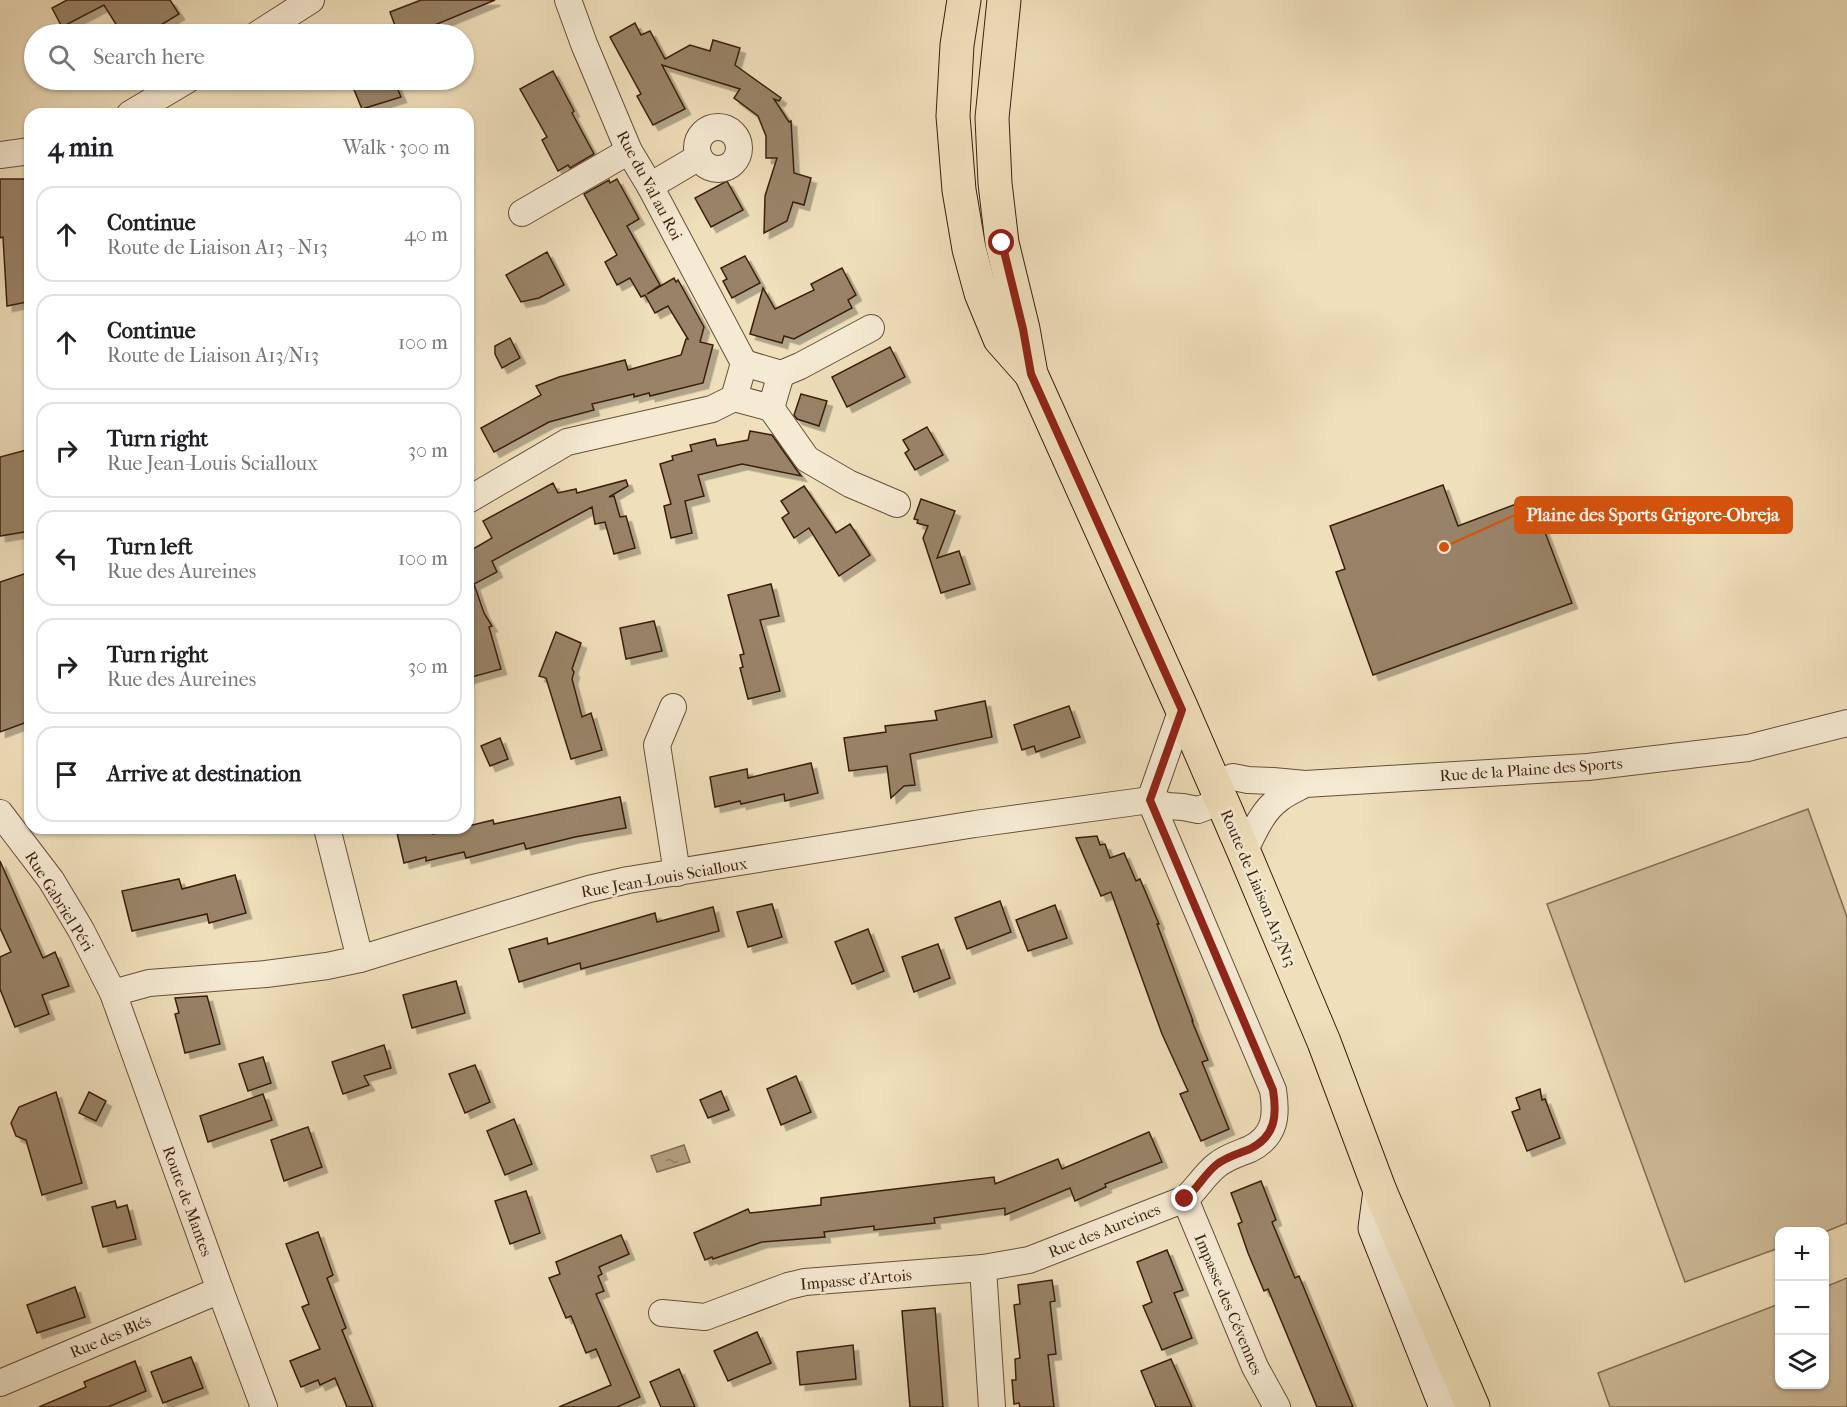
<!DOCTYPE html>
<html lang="en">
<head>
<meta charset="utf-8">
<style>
	:root { --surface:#fff; --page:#f2f2f2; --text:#202124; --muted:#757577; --line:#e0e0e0 }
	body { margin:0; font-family:"IM FELL French Canon",serif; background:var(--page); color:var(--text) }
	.controls { position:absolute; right:18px; bottom:18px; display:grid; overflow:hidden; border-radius:12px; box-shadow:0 2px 4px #0004 }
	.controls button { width:54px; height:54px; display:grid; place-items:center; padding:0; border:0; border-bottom:2px solid var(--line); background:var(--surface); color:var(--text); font:30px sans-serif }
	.stop { position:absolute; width:18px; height:18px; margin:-14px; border:4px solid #8f2418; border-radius:50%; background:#fff }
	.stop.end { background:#8f2418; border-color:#fff; box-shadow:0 2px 6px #0008 }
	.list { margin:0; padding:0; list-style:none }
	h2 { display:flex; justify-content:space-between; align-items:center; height:78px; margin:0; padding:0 24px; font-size:26px }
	h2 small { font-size:20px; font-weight:400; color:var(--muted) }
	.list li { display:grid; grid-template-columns:39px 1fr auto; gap:18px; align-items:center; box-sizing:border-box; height:96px; margin:0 12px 12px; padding:0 12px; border:2px solid var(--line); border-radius:18px }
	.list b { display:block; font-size:22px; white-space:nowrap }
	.list p { margin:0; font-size:20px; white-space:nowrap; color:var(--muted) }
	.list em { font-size:20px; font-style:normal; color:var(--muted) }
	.icon { flex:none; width:33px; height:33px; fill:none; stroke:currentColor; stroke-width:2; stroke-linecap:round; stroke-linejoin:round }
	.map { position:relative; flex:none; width:1847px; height:1407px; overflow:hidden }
	.search { position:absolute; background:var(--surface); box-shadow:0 2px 4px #0004; left:24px; top:24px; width:450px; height:66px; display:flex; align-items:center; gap:15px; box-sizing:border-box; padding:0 21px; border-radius:33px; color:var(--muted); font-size:22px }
	.panel { position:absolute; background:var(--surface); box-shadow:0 2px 4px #0004; left:24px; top:108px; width:450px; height:726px; border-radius:18px }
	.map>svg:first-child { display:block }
	.green { fill:#d0be9d; stroke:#866e54; stroke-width:1.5 }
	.water { fill:url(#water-ripples); stroke:#826b52; stroke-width:1.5 }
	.building { fill:#998367; stroke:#3b1f0c; stroke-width:1.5; filter:url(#shadow) }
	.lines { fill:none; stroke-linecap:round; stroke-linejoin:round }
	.minor-casing { stroke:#684f38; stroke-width:28 }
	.secondary-casing { stroke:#3b1f0c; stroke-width:35 }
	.primary-casing { stroke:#3b1f0c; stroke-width:35 }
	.minor { stroke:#f5ead3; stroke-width:26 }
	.secondary { stroke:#f5ead3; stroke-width:33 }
	.primary { stroke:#efdfbb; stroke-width:33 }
	.route { stroke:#8f2418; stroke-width:8 }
	.labels { text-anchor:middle; stroke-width:5; stroke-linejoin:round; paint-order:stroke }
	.street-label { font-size:16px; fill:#3b1f0c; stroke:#f5ead3 }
	.leader { fill:none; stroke:#d7530c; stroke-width:2 }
	.callout-dot { fill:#d7530c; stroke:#f5ead3; stroke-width:2 }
	.callout { fill:#d7530c; stroke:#d7530c; stroke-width:2 }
	.callout-label { font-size:18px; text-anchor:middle; font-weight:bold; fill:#fff }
</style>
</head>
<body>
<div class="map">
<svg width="1847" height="1407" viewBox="0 0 1847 1407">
	<defs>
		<pattern id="water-ripples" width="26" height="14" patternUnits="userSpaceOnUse" patternTransform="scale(1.5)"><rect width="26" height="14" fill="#b29e80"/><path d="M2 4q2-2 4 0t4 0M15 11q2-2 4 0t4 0" fill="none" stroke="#928067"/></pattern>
		<filter id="shadow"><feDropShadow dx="5.5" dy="5.5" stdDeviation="0" flood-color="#0004"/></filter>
	</defs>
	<rect width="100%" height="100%" fill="#efdfbb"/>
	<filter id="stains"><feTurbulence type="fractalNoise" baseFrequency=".00333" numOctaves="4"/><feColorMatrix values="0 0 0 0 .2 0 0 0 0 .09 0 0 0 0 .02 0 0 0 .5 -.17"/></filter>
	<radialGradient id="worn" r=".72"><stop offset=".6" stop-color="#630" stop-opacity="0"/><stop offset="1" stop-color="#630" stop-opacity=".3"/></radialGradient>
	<g class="green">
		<polygon points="1808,809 1847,917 1847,1223 1825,1232 1780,1232 1779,1248 1685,1282 1547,904"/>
		<polygon points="1847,1278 1847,1407 1610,1407 1598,1373 1779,1304 1780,1384 1824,1384 1825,1287"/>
	</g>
	<polygon class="water" points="684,1145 690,1162 657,1172 651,1156"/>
	<g class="building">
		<polygon points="67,0 170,0 179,14 146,34 122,34 104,5 62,27 52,8"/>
		<polygon points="421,0 495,0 413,34 398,34 390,12"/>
		<polygon points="635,23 641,35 650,31 665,59 690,45 710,51 713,40 740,48 735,65 781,98 779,101 774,99 789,122 791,121 794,173 811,178 804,205 793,202 787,221 764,233 765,196 777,158 766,158 766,136 758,116 734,98 740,89 662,65 685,109 653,125 637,96 641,94 610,37"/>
		<polygon points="553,71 574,111 572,113 594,154 570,168 568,165 558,171 542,140 547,137 520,89"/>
		<polygon points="350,80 394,80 401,97 362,109"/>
		<polygon points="0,179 30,179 30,296 26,296 27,302 7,306 3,237 0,238"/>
		<polygon points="617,179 639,219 627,226 660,285 647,294 674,278 676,282 678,280 704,327 700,342 713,345 703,383 650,396 649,393 634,397 634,394 592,404 594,410 549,422 494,452 481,428 541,395 536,386 559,377 625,360 628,370 681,355 686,339 688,339 668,306 655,313 645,295 641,297 630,278 617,285 605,262 617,255 584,194 609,180 610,183"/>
		<polygon points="727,181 743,210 711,227 695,198"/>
		<polygon points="547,252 564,285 539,298 521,302 506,275"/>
		<polygon points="745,256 760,283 732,298 723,281 727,279 721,268"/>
		<polygon points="842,268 856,295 848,300 852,308 794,339 784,336 782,343 750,334 763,288 775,309 814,290 811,284"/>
		<polygon points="510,338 520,358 502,368 495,354 495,346"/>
		<polygon points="890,347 905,377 847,407 832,377"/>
		<polygon points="801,394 827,401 819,426 797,419 794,415"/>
		<polygon points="927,427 943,455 915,470 905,453 909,450 903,440"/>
		<polygon points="750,431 772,435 801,476 742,464 698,475 704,496 685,501 692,533 671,538 664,506 671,504 660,464 673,460 672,456 692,451 690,445 715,439 717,446 748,440"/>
		<polygon points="30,449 30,531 0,536 0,457"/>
		<polygon points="626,480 628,486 609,497 614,496 620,517 626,516 635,548 614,554 605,522 595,524 592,507 492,561 497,572 474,584 484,613 492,626 489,627 501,669 468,678 468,552 492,538 483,521 553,483 558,493 576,489 577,493"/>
		<polygon points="1443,485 1458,526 1532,498 1572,603 1373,675 1336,572 1345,569 1330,526"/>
		<polygon points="804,486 836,533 850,524 870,555 839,576 809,528 794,538 782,518 789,513 781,501"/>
		<polygon points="921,499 955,511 937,558 959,551 970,584 941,593 923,538 928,526 917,523 918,520 914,519"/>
		<polygon points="30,572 30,721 0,732 0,582"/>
		<polygon points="771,584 779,616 760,620 780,691 748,699 740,668 743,667 740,655 744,654 728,595"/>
		<polygon points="654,621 662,651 626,659 620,628"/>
		<polygon points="556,632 581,643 572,669 574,672 572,679 582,717 591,713 602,750 571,759 546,678 539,676"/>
		<polygon points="985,701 992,737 910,754 915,785 904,786 891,798 887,766 849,771 844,738 886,732 885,726 937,720 935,711"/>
		<polygon points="1069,706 1080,737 1036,752 1034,746 1022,750 1014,725"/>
		<polygon points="500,738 508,759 490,766 481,746"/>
		<polygon points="811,763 818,793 785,801 784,794 741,804 740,801 715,807 710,777 747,769 748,778"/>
		<polygon points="620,797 626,828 575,837 526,849 524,843 466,858 464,852 426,861 426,857 404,863 397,833 416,828 432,828 433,834 460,828 468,828 468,826 493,820 494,824"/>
		<polygon points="1097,836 1100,845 1105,844 1110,858 1124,853 1136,881 1140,879 1159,924 1157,924 1193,1021 1192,1021 1208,1060 1202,1062 1229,1129 1201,1141 1180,1094 1188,1091 1162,1034 1111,892 1101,896 1076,838"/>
		<polygon points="0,861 43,958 55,952 69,986 42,995 49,1014 15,1027 0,989 0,957 11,952 0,928"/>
		<polygon points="235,875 246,913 209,923 207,914 132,931 122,891 179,879 182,889"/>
		<polygon points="1000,901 1011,932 967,949 955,918"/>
		<polygon points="772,904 782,937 748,947 737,912"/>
		<polygon points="1055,905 1067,938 1028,951 1016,920"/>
		<polygon points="713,907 719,931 581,969 580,963 519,982 509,949 547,938 548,944 655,913 657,922"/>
		<polygon points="868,929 884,971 852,984 835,942"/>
		<polygon points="938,944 950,978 914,992 902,957"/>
		<polygon points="456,981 465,1013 412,1028 403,995"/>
		<polygon points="207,996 220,1044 185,1053 175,1014 179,1013 175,998"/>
		<polygon points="384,1045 391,1068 364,1076 369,1085 343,1094 332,1062"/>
		<polygon points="263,1057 271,1083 248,1091 239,1064"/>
		<polygon points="475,1065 490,1102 465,1113 449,1074"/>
		<polygon points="796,1076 811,1112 781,1125 767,1089"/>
		<polygon points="1540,1089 1542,1100 1545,1099 1560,1138 1527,1151 1512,1112 1520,1109 1516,1098"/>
		<polygon points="721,1091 729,1110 708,1118 700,1100"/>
		<polygon points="56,1092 82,1183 42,1195 26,1140 16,1136 11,1123 19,1107"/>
		<polygon points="89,1092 106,1101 96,1121 79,1113"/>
		<polygon points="263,1094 272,1120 208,1142 200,1116"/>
		<polygon points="514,1119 532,1164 505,1175 487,1131"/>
		<polygon points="308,1127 322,1167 284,1181 271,1140"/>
		<polygon points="1149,1132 1162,1162 1105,1184 1106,1187 1075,1201 1070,1188 1005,1215 1005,1208 934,1218 935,1223 874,1230 874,1226 824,1232 825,1237 762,1242 713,1259 712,1257 705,1260 694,1233 748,1209 750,1213 821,1205 821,1198 994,1177 995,1184 1058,1159 1062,1169"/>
		<polygon points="1261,1181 1276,1220 1272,1222 1295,1278 1299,1276 1353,1407 1317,1407 1268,1289 1264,1291 1248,1253 1238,1224 1242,1222 1231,1193"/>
		<polygon points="526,1191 540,1233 510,1244 495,1201"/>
		<polygon points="115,1201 117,1208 127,1205 136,1239 103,1247 92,1207"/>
		<polygon points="318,1232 333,1275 327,1278 346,1328 342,1330 373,1407 347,1407 335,1378 320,1385 318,1380 301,1387 290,1361 320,1349 302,1307 309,1304 286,1244"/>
		<polygon points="621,1235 629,1254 599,1267 602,1274 598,1276 604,1291 596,1294 640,1397 617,1407 559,1407 611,1385 596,1349 586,1353 571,1316 566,1318 549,1278 560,1274 556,1262"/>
		<polygon points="1167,1250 1183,1290 1174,1293 1192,1338 1162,1350 1143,1306 1152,1302 1137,1262"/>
		<polygon points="1052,1280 1055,1301 1050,1302 1056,1354 1048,1355 1054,1407 1020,1407 1019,1403 1014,1404 1012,1380 1016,1380 1015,1359 1020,1358 1014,1305 1020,1304 1018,1285"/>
		<polygon points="75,1287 85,1317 37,1333 27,1305"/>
		<polygon points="935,1308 943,1407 910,1407 902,1311"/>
		<polygon points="757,1332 771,1363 728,1381 714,1351"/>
		<polygon points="853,1345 856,1379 800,1385 797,1352"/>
		<polygon points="191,1357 203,1388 163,1403 151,1372"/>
		<polygon points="1171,1359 1192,1407 1156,1407 1141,1371"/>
		<polygon points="135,1361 146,1391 108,1407 39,1407 86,1387 84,1382"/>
		<polygon points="679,1369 695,1407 661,1407 650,1382"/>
	</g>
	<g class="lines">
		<defs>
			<g id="minor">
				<polyline points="568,0 584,44 629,151 650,186 744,363"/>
				<polyline points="258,34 311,0"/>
				<polyline points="130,114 187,80"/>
				<circle cx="718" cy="148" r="21"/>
				<polyline points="0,155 30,151"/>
				<polyline points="650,186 699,157"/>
				<polyline points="522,213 629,151"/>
				<polygon points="744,363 781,374 771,408 734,398"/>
				<polyline points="781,374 800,366 871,328"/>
				<polyline points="771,408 807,459 850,484 897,504"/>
				<polyline points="468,500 567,442 712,409 734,398"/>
				<polyline points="673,707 657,745 677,873"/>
				<polyline points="1214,784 1233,777 1248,780 1273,781 1305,784"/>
				<polyline points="1150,800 1182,709"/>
				<polyline points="0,813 51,880 81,930 113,993 220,1290 264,1407"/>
				<polyline points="327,828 360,959"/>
				<path d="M1244 852C1253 834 1262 811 1279 799 1286 793 1296 789 1305 784L1588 767 1748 748 1847 723"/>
				<polyline points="113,993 149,983 266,974 327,966 360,959 549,901 589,889 628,880 975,824 1150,800 1167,806 1183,807 1198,810 1222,801"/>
				<polyline points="1185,1199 1255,1367 1277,1407"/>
				<polyline points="662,1313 705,1317 788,1286 805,1282 983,1268"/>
				<polyline points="0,1383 220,1290"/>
				<path d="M992 1407 983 1268 1029 1260 1185 1199C1197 1189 1204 1175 1217 1165 1227 1157 1238 1154 1250 1149 1276 1136 1277 1115 1273 1090L1150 800"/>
			</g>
			<polyline id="secondary" points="1380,1191 1375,1228 1446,1407"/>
			<g id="primary">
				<polyline points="964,0 957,45 953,116 959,190 969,249 981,293 1000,339 1031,374"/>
				<polyline points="1004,0 992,118 995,183 1002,243 1023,329 1031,374 1182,709 1244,852 1324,1042 1380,1191 1473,1407"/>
			</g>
		</defs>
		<use href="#minor" class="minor-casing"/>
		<use href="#secondary" class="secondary-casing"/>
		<use href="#primary" class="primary-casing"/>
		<use href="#minor" class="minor"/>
		<use href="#secondary" class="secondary"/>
		<use href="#primary" class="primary"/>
	</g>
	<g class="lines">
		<path class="route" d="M1002 243 1023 329 1031 374 1182 710 1150 800 1273 1090C1277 1115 1276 1136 1250 1149 1238 1154 1226 1157 1216 1165 1204 1175 1197 1189 1185 1199"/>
	</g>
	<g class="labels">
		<g class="street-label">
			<text transform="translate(650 185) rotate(62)" y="6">Rue du Val au Roi</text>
			<text transform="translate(1531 769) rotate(-4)" y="6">Rue de la Plaine des Sports</text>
			<text transform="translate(664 877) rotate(-10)" y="6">Rue Jean-Louis Scialloux</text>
			<text transform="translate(1259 888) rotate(67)" y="6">Route de Liaison A13/N13</text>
			<text transform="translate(60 901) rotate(58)" y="6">Rue Gabriel Péri</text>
			<text transform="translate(188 1201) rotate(70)" y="6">Route de Mantes</text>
			<text transform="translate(1104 1230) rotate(-22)" y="6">Rue des Aureines</text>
			<text transform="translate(856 1279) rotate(-5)" y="6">Impasse d'Artois</text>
			<text transform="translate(1229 1304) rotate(67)" y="6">Impasse des Cévennes</text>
			<text transform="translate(110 1336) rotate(-23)" y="6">Rue des Blés</text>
		</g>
	</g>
	<path class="leader" d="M1444 547L1515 515"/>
	<circle class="callout-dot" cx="1444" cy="547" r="6"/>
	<rect class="callout" x="1515" y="497" width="277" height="36" rx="6"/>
	<g class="callout-label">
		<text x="1653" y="521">Plaine des Sports Grigore-Obreja</text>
	</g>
	<rect width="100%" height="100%" filter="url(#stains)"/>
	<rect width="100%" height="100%" fill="url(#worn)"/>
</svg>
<div class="controls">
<button>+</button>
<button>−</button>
<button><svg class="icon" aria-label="layers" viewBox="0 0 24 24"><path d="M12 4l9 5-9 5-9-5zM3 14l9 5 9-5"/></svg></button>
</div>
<div class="stop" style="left:1002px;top:243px"></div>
<div class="stop end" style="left:1185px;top:1199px"></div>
<div class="search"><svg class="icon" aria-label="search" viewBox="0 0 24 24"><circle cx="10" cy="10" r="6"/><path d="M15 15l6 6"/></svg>Search here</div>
<section class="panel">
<h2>4 min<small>Walk · 300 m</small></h2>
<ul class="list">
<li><svg class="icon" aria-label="ahead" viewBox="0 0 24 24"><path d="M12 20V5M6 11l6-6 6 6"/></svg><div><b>Continue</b><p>Route de Liaison A13 - N13</p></div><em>40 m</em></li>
<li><svg class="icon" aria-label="ahead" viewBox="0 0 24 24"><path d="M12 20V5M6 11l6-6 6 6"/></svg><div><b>Continue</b><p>Route de Liaison A13/N13</p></div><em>100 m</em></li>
<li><svg class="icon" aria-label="right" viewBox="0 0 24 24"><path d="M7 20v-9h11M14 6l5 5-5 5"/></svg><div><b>Turn right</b><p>Rue Jean-Louis Scialloux</p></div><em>30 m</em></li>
<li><svg class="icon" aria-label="left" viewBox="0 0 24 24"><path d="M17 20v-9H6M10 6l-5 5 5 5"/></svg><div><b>Turn left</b><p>Rue des Aureines</p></div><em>100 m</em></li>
<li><svg class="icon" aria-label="right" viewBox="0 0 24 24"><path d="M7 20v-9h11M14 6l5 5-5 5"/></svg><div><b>Turn right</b><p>Rue des Aureines</p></div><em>30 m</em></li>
<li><svg class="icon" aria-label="arrive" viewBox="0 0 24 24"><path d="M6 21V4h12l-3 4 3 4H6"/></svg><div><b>Arrive at destination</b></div></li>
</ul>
</section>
</div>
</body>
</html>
